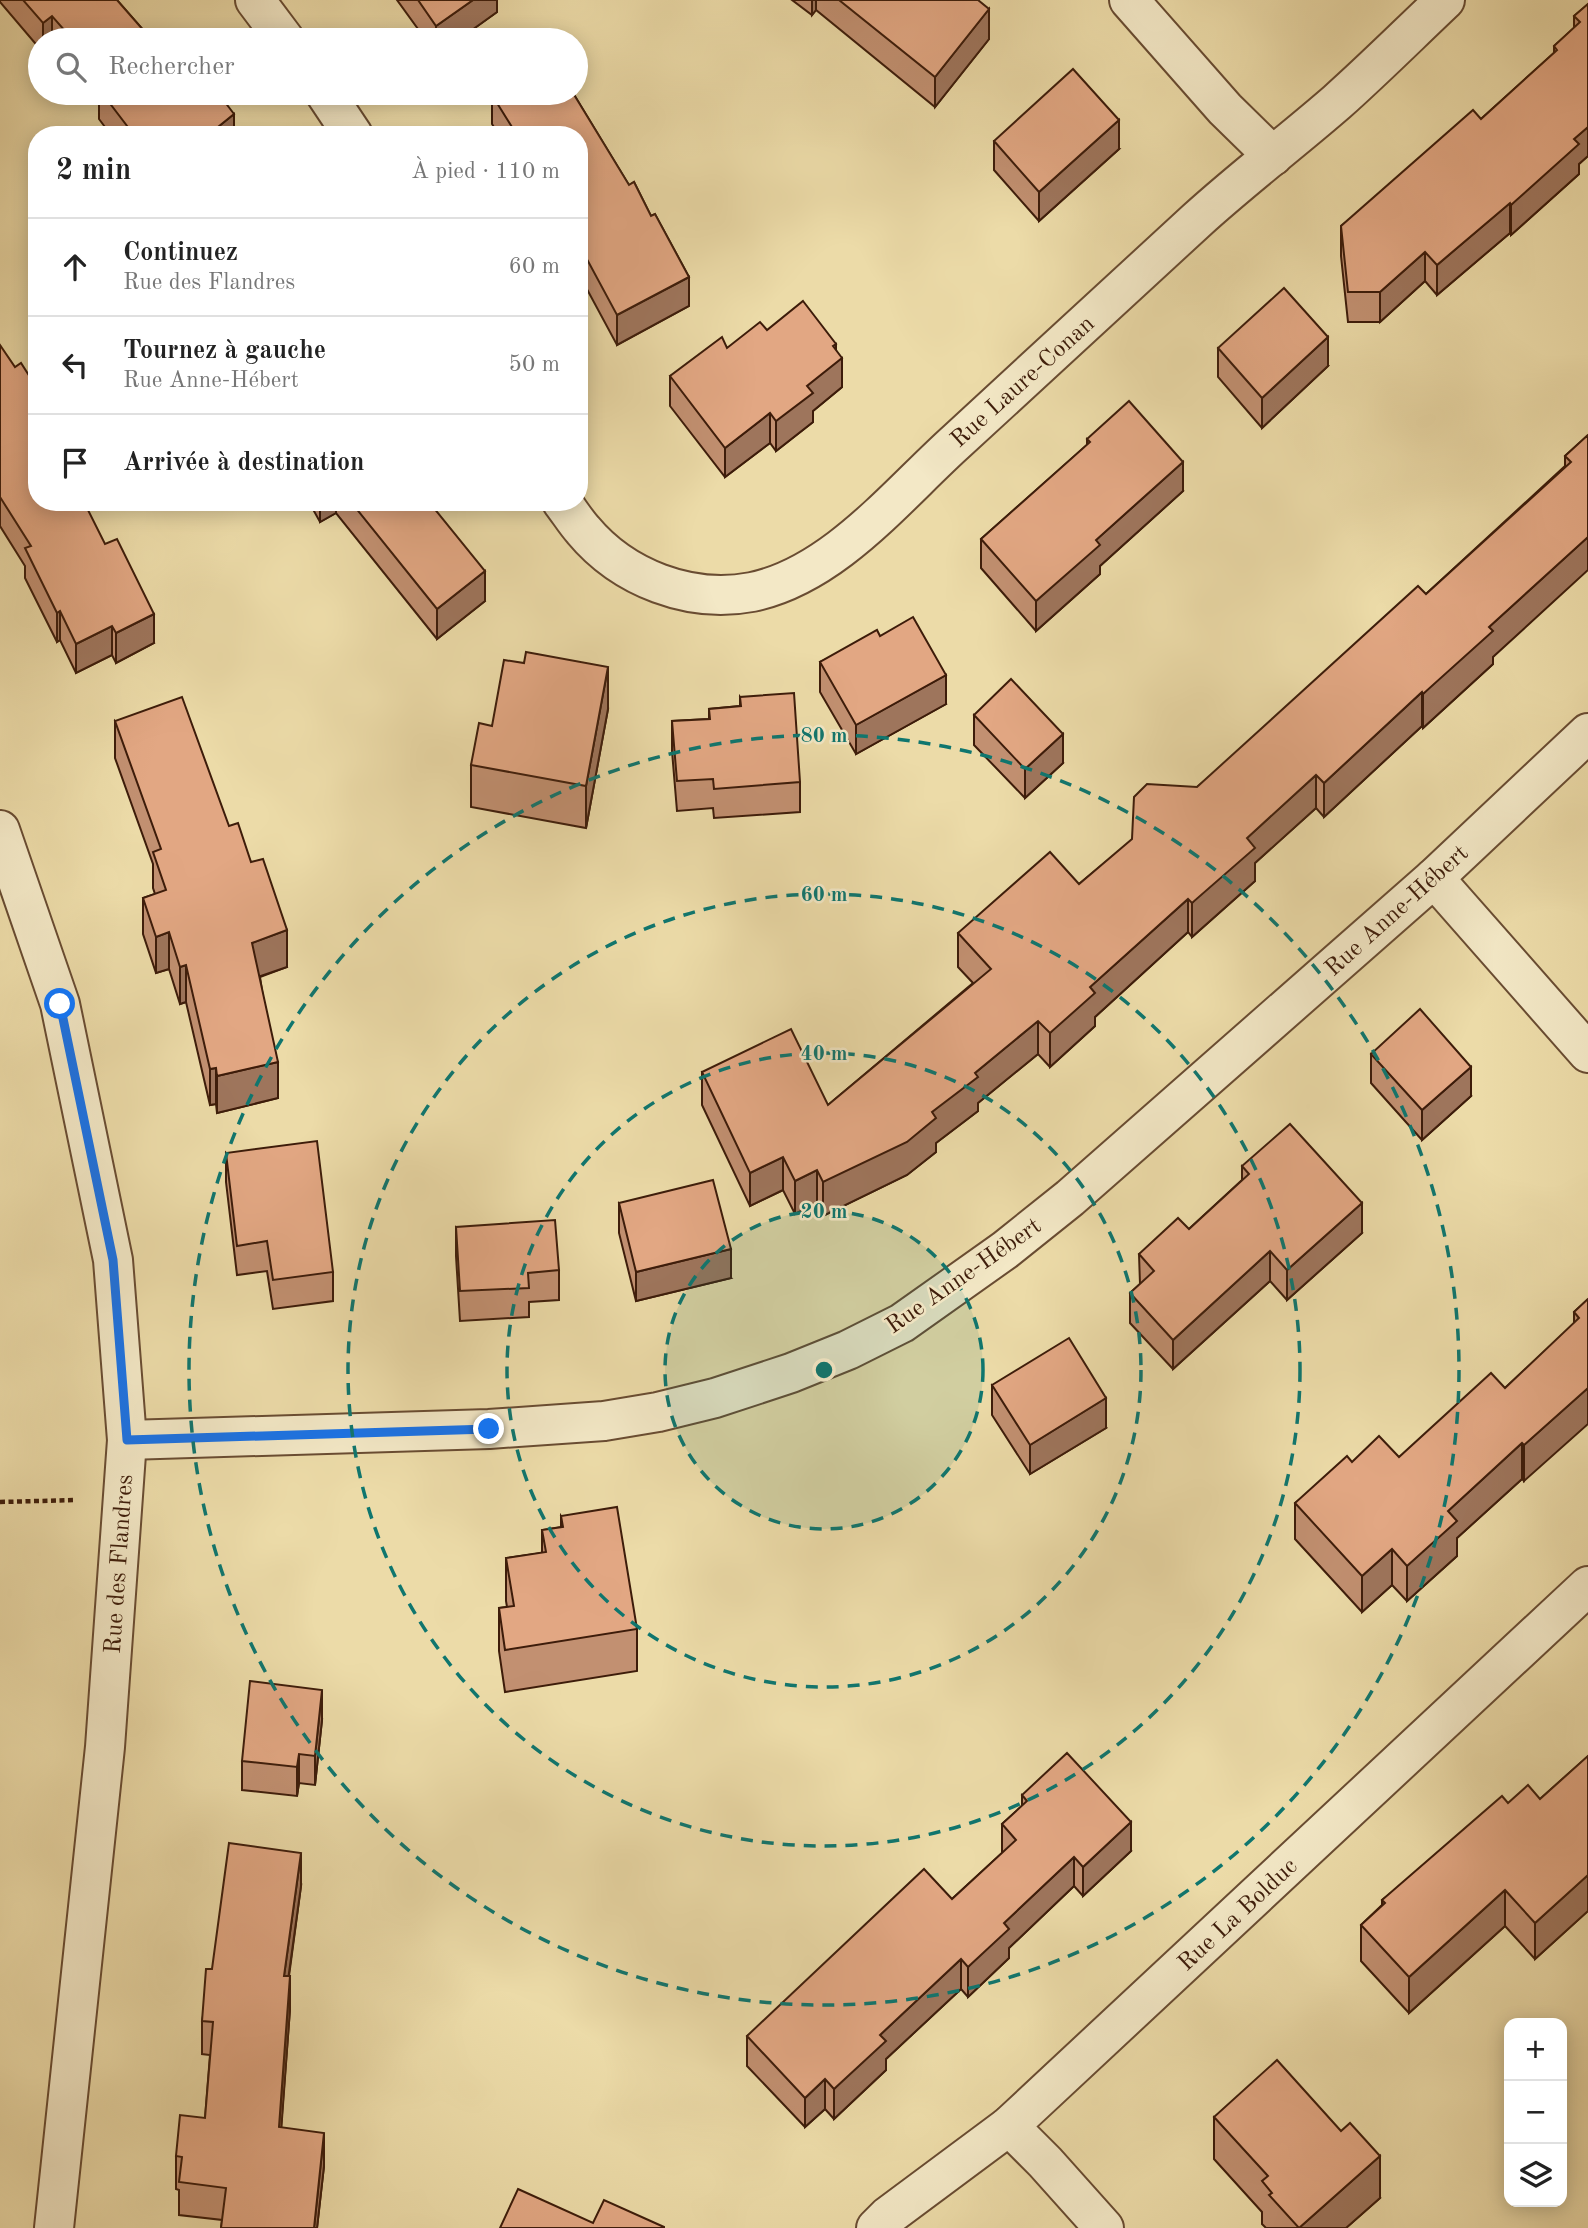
<!DOCTYPE html>
<html lang="fr">
<head>
<meta charset="utf-8">
<style>
	:root { --surface:#fff; --page:#f2f2f2; --text:#222; --muted:#767676; --line:#e0e0e0 }
	body { margin:0; font-family:"Old Standard TT",serif; background:var(--page); color:var(--text) }
	.controls { position:absolute; right:21px; bottom:21px; display:grid; overflow:hidden; border-radius:14px; box-shadow:0 4px 18px #0003 }
	.controls button { width:63px; height:63px; display:grid; place-items:center; padding:0; border:0; border-bottom:2px solid var(--line); background:var(--surface); color:var(--text); font:35px sans-serif }
	.stop { position:absolute; width:21px; height:21px; margin:-16px; border:5px solid #1a73e8; border-radius:50%; background:#fff }
	.stop.end { background:#1a73e8; border-color:#fff; box-shadow:0 2px 7px #0008 }
	.list { margin:0; padding:0; list-style:none }
	h2 { display:flex; justify-content:space-between; align-items:center; height:91px; margin:0; padding:0 28px; font-size:30px }
	h2 small { font-size:23px; font-weight:400; color:var(--muted) }
	.list li { display:grid; grid-template-columns:46px 1fr auto; gap:21px; align-items:center; box-sizing:border-box; height:98px; padding:0 28px; border-top:2px solid var(--line) }
	.list b { display:block; font-size:26px; white-space:nowrap }
	.list p { margin:0; font-size:23px; white-space:nowrap; color:var(--muted) }
	.list em { font-size:23px; font-style:normal; color:var(--muted) }
	.icon { flex:none; width:38px; height:38px; fill:none; stroke:currentColor; stroke-width:2; stroke-linecap:round; stroke-linejoin:round }
	.map { position:relative; flex:none; width:1588px; height:2228px; overflow:hidden }
	.search { position:absolute; background:var(--surface); box-shadow:0 4px 18px #0003; left:28px; top:28px; width:560px; height:77px; display:flex; align-items:center; gap:18px; box-sizing:border-box; padding:0 24px; border-radius:38px; color:var(--muted); font-size:26px }
	.panel { position:absolute; background:var(--surface); box-shadow:0 4px 18px #0003; left:28px; top:126px; width:560px; height:385px; border-radius:28px }
	.map>svg:first-child { display:block }
	.lines { fill:none; stroke-linecap:round; stroke-linejoin:round }
	.minor-casing { stroke:#694c32; stroke-width:42 }
	.path { stroke:#3d1c0a; stroke-width:4.5; stroke-dasharray:5 3.5; stroke-linecap:butt }
	.minor { stroke:#f3e8c6; stroke-width:38 }
	.wall { fill:#c29071; stroke:#3d1c0a; stroke-width:2 }
	.shaded-wall { fill:#9e755c; stroke:#3d1c0a; stroke-width:2 }
	.building { fill:#e2a783; stroke:#3d1c0a; stroke-width:2 }
	.route { stroke:#1a73e8; stroke-width:9 }
	.ring { fill:none; stroke:#0f766e; stroke-width:3.5; stroke-dasharray:12 9 }
	.labels { text-anchor:middle; stroke-width:5; stroke-linejoin:round; paint-order:stroke }
	.street-label { font-size:24px; fill:#3d1c0a; stroke:#f3e8c6 }
	.centre { fill:#0f766e; stroke:#f3e8c6; stroke-width:3.5 }
	.ring-label { font-size:21px; text-anchor:middle; font-weight:bold; fill:#0f766e; stroke:#f3e8c6; stroke-width:5; stroke-linejoin:round; paint-order:stroke }
</style>
</head>
<body>
<div class="map">
<svg width="1588" height="2228" viewBox="0 0 1588 2228">
	<rect width="100%" height="100%" fill="#ecdba8"/>
	<filter id="stains"><feTurbulence type="fractalNoise" baseFrequency=".00286" numOctaves="4"/><feColorMatrix values="0 0 0 0 .2 0 0 0 0 .09 0 0 0 0 .02 0 0 0 .5 -.17"/></filter>
	<radialGradient id="worn" r=".72"><stop offset=".6" stop-color="#630" stop-opacity="0"/><stop offset="1" stop-color="#630" stop-opacity=".3"/></radialGradient>
	<g class="lines">
		<defs>
			<g id="minor">
				<polyline points="255,0 285,40"/>
				<polyline points="1129,0 1225,109 1273,156"/>
				<polyline points="325,93 353,135"/>
				<path d="M562 502C569 511 575 521 583 530 623 578 690 604 752 592 834 575 897 495 957 441 1037 368 1117 294 1197 220 1242 179 1291 142 1337 102 1374 69 1409 34 1445 0"/>
				<polyline points="0,830 60,1004 113,1260 127,1440 105,1747 54,2228"/>
				<polyline points="1434,878 1588,1053"/>
				<polyline points="127,1440 489,1429 604,1421 658,1412 715,1398 791,1373 848,1350 902,1323 1005,1250 1070,1198 1434,878 1588,733"/>
				<polyline points="1009,2126 1045,2162 1104,2228"/>
				<polyline points="876,2228 888,2216 1009,2126 1588,1586"/>
			</g>
		</defs>
		<use href="#minor" class="minor-casing"/>
		<polyline class="path" points="0,1502 76,1500"/>
		<use href="#minor" class="minor"/>
	</g>
	<g class="wall">
		<polygon points="0,0 117,0 152,40 40,40 40,49 0,2"/>
		<polygon points="397,0 497,0 497,12 458,40 426,40"/>
		<polygon points="792,0 978,0 989,39 935,107 816,10 812,15"/>
		<polygon points="1588,4 1588,156 1579,164 1579,174 1511,235 1510,233 1437,295 1425,281 1380,322 1348,322 1341,256 1341,226 1481,119 1554,53 1554,46 1574,28 1574,16"/>
		<polygon points="94,93 218,93 234,135 111,135 99,119 99,99"/>
		<polygon points="496,93 573,93 629,185 634,182 651,216 655,214 689,277 689,306 617,345 582,280 582,271 579,267 579,135 499,135 492,124 492,95"/>
		<polygon points="994,141 1119,149 1039,221 994,170"/>
		<polygon points="767,330 836,350 842,387 813,411 813,422 776,451 770,443 725,477 670,406 670,376 727,348"/>
		<polygon points="0,345 37,502 154,643 116,663 112,655 76,673 60,640 57,642 25,578 25,566 0,526"/>
		<polygon points="1218,348 1328,366 1262,428 1218,377"/>
		<polygon points="1588,435 1493,657 1493,664 1423,728 1422,726 1324,817 1316,808 1255,863 1255,881 1192,937 1188,932 1095,1017 1095,1026 1050,1067 1038,1054 978,1103 978,1111 936,1143 936,1152 907,1175 823,1216 817,1203 795,1214 783,1190 750,1206 702,1105 702,1072 828,1105 973,983 958,967 958,933 1079,884 1197,787 1426,594 1565,466 1565,456"/>
		<polygon points="1087,439 1183,491 1100,566 1100,574 1036,631 981,568 981,539 1087,445"/>
		<polygon points="309,502 429,502 485,601 437,639 336,513 320,522"/>
		<polygon points="880,636 946,704 856,754 820,692 820,662"/>
		<polygon points="740,697 800,782 800,812 714,818 713,808 677,811 672,751 672,721 709,719 709,709 740,706"/>
		<polygon points="608,709 586,828 471,807 471,765 492,726"/>
		<polygon points="974,715 1063,763 1025,798 974,745"/>
		<polygon points="115,721 229,826 287,967 260,977 278,1098 217,1113 216,1104 210,1105 186,1002 180,1004 169,969 156,973 143,934 143,898 155,894 153,888 153,864 115,758"/>
		<polygon points="1371,1054 1471,1096 1422,1140 1371,1083"/>
		<polygon points="226,1153 333,1272 333,1301 273,1309 267,1271 237,1275 226,1182"/>
		<polygon points="1242,1166 1362,1233 1287,1300 1270,1281 1173,1369 1130,1323 1130,1293 1140,1284 1139,1254 1189,1229 1242,1180"/>
		<polygon points="619,1203 731,1278 636,1301 619,1233"/>
		<polygon points="456,1227 559,1270 559,1300 529,1302 529,1317 460,1321 456,1256"/>
		<polygon points="1588,1299 1524,1481 1522,1479 1457,1538 1457,1556 1407,1601 1392,1585 1362,1612 1295,1539 1295,1503 1352,1462 1399,1457 1505,1388 1574,1324 1574,1312"/>
		<polygon points="992,1385 1106,1428 1030,1474 992,1415"/>
		<polygon points="561,1516 637,1629 637,1671 505,1692 499,1651 499,1608 507,1607 506,1601 506,1558 542,1553 542,1530 561,1527"/>
		<polygon points="322,1720 315,1785 299,1783 297,1796 242,1790 242,1761"/>
		<polygon points="1588,1756 1588,1911 1535,1959 1505,1926 1409,2013 1361,1961 1361,1925 1382,1905 1382,1900 1508,1803 1540,1799"/>
		<polygon points="1022,1795 1131,1851 1083,1896 1074,1886 1009,1948 1009,1958 968,1997 961,1989 886,2059 886,2070 834,2119 825,2109 805,2127 747,2066 747,2036 952,1899 1002,1853 1002,1824 1022,1806"/>
		<polygon points="301,1886 289,1976 290,2009 281,2128 324,2166 317,2228 221,2228 222,2220 179,2215 179,2190 176,2189 176,2156 205,2118 210,2055 202,2054 202,2021 212,1969"/>
		<polygon points="1214,2117 1380,2198 1346,2228 1266,2228 1262,2224 1262,2212 1214,2159"/>
	</g>
	<g class="shaded-wall">
		<polygon points="473,0 497,0 497,12 458,40 436,40 436,26"/>
		<polygon points="812,0 816,0 816,10 812,15"/>
		<polygon points="989,9 989,39 935,107 935,77"/>
		<polygon points="52,16 52,40 43,40 43,23"/>
		<polygon points="234,114 234,135 208,135"/>
		<polygon points="1119,120 1119,149 1039,221 1039,192"/>
		<polygon points="1588,127 1588,156 1579,164 1579,174 1511,235 1511,205 1574,139"/>
		<polygon points="1510,203 1510,233 1437,295 1437,265"/>
		<polygon points="1425,252 1425,281 1380,322 1380,292"/>
		<polygon points="689,277 689,306 617,345 617,315"/>
		<polygon points="1328,337 1328,366 1262,428 1262,398"/>
		<polygon points="836,344 836,362 842,358 842,387 813,411 813,422 776,451 776,421 807,386 833,346"/>
		<polygon points="770,413 770,443 725,477 725,448"/>
		<polygon points="1183,462 1183,491 1100,566 1100,574 1036,631 1036,601 1096,540"/>
		<polygon points="320,502 336,502 336,513 320,522"/>
		<polygon points="1588,537 1588,570 1493,657 1493,664 1423,728 1423,694 1489,627"/>
		<polygon points="485,571 485,601 437,639 437,609"/>
		<polygon points="60,611 60,640 57,642 57,613"/>
		<polygon points="154,614 154,643 116,663 116,633"/>
		<polygon points="112,626 112,655 76,673 76,644"/>
		<polygon points="608,667 608,709 586,828 586,786"/>
		<polygon points="946,675 946,704 856,754 856,725"/>
		<polygon points="1422,692 1422,726 1324,817 1324,783"/>
		<polygon points="1063,734 1063,763 1025,798 1025,769"/>
		<polygon points="1316,775 1316,808 1255,863 1255,881 1192,937 1192,903 1247,838"/>
		<polygon points="1188,899 1188,932 1095,1017 1095,1026 1050,1067 1050,1033 1090,987"/>
		<polygon points="287,930 287,967 252,979 252,943"/>
		<polygon points="169,932 169,969 156,973 156,937"/>
		<polygon points="186,965 186,1002 180,1004 180,967"/>
		<polygon points="1038,1021 1038,1054 978,1103 978,1111 936,1143 936,1152 907,1175 823,1216 823,1182 932,1112 975,1073"/>
		<polygon points="278,1062 278,1098 217,1113 217,1076"/>
		<polygon points="1471,1067 1471,1096 1422,1140 1422,1110"/>
		<polygon points="216,1068 216,1104 210,1105 210,1069"/>
		<polygon points="783,1157 783,1190 750,1206 750,1173"/>
		<polygon points="817,1170 817,1203 795,1214 795,1181"/>
		<polygon points="1362,1203 1362,1233 1287,1300 1287,1270"/>
		<polygon points="731,1249 731,1278 636,1301 636,1272"/>
		<polygon points="1270,1251 1270,1281 1173,1369 1173,1340"/>
		<polygon points="1588,1388 1588,1424 1524,1481 1524,1445"/>
		<polygon points="1106,1398 1106,1428 1030,1474 1030,1445"/>
		<polygon points="1522,1443 1522,1479 1457,1538 1457,1556 1407,1601 1407,1566 1448,1511"/>
		<polygon points="1392,1549 1392,1585 1362,1612 1362,1576"/>
		<polygon points="322,1690 322,1720 315,1785 315,1756"/>
		<polygon points="299,1754 299,1783 297,1796 297,1767"/>
		<polygon points="1131,1822 1131,1851 1083,1896 1083,1867"/>
		<polygon points="301,1853 301,1886 284,2009 284,1976"/>
		<polygon points="1074,1857 1074,1886 1009,1948 1009,1958 968,1997 968,1967 1004,1923"/>
		<polygon points="1588,1875 1588,1911 1535,1959 1535,1923"/>
		<polygon points="1505,1890 1505,1926 1409,2013 1409,1977"/>
		<polygon points="961,1959 961,1989 886,2059 886,2070 834,2119 834,2089 880,2035"/>
		<polygon points="290,1976 290,2009 279,2160 279,2127"/>
		<polygon points="825,2079 825,2109 805,2127 805,2098"/>
		<polygon points="324,2133 324,2166 317,2228 314,2228"/>
		<polygon points="1380,2156 1380,2198 1346,2228 1299,2228"/>
	</g>
	<g class="building">
		<polygon points="23,0 117,0 152,40 73,40 52,16 43,23"/>
		<polygon points="418,0 473,0 436,26"/>
		<polygon points="839,0 978,0 989,9 935,77"/>
		<polygon points="1588,4 1588,127 1574,139 1579,144 1511,205 1510,203 1437,265 1425,252 1380,292 1348,292 1341,226 1473,110 1481,119 1557,50 1554,46 1580,22 1574,16"/>
		<polygon points="173,33 178,40 163,40"/>
		<polygon points="1073,69 1119,120 1039,192 994,141"/>
		<polygon points="102,93 218,93 234,114 208,135 134,135"/>
		<polygon points="496,93 573,93 629,185 634,182 651,216 655,214 689,277 617,315 582,250 586,248 579,238 579,135 517,135 492,95"/>
		<polygon points="1284,288 1328,337 1262,398 1218,348"/>
		<polygon points="803,301 836,344 833,346 842,358 807,386 813,393 776,421 770,413 725,448 670,376 722,337 727,348 760,322 767,330"/>
		<polygon points="0,345 15,367 21,363 37,388 37,502 84,502 105,544 117,539 154,614 116,633 112,626 76,644 60,611 57,613 25,548 31,546 0,497"/>
		<polygon points="1129,401 1183,462 1096,540 1100,545 1036,601 981,539 1090,442 1087,439"/>
		<polygon points="1588,435 1588,537 1489,627 1493,631 1423,694 1422,692 1324,783 1316,775 1247,838 1255,848 1192,903 1188,899 1090,987 1095,993 1050,1033 1038,1021 975,1073 978,1077 932,1112 936,1118 907,1142 823,1182 817,1170 795,1181 783,1157 750,1173 702,1072 791,1029 828,1105 991,969 958,933 1050,852 1079,884 1132,839 1134,797 1147,784 1197,787 1418,586 1426,594 1571,462 1565,456"/>
		<polygon points="351,502 429,502 485,571 437,609"/>
		<polygon points="913,617 946,675 856,725 820,662 877,630 880,636"/>
		<polygon points="526,652 608,667 586,786 471,765 479,723 492,726 504,660 524,663"/>
		<polygon points="1011,679 1063,734 1025,769 974,715"/>
		<polygon points="794,693 800,782 714,789 713,779 677,781 672,721 710,719 709,709 741,706 740,697"/>
		<polygon points="182,697 229,826 238,823 251,862 263,859 287,930 252,943 278,1062 217,1076 216,1068 210,1069 186,965 180,967 169,932 156,937 143,898 166,890 153,852 161,849 115,721"/>
		<polygon points="1420,1009 1471,1067 1422,1110 1371,1054"/>
		<polygon points="1290,1124 1362,1203 1287,1270 1270,1251 1173,1340 1130,1293 1154,1271 1139,1254 1178,1218 1189,1229 1249,1174 1242,1166"/>
		<polygon points="317,1141 333,1272 273,1280 267,1241 237,1246 226,1153"/>
		<polygon points="713,1180 731,1249 636,1272 619,1203"/>
		<polygon points="555,1220 559,1270 528,1273 529,1288 460,1291 456,1227"/>
		<polygon points="1588,1299 1588,1388 1524,1445 1522,1443 1448,1511 1457,1521 1407,1566 1392,1549 1362,1576 1295,1503 1347,1456 1352,1462 1379,1436 1399,1457 1491,1373 1505,1388 1579,1318 1574,1312"/>
		<polygon points="1069,1338 1106,1398 1030,1445 992,1385"/>
		<polygon points="617,1507 637,1629 505,1650 499,1608 514,1606 506,1558 546,1552 542,1530 563,1527 561,1516"/>
		<polygon points="250,1681 322,1690 315,1756 299,1754 297,1767 242,1761"/>
		<polygon points="1067,1753 1131,1822 1083,1867 1074,1857 1004,1923 1009,1929 968,1967 961,1959 880,2035 886,2041 834,2089 825,2079 805,2098 747,2036 924,1869 952,1899 1016,1840 1002,1824 1027,1801 1022,1795"/>
		<polygon points="1588,1756 1588,1875 1535,1923 1505,1890 1409,1977 1361,1925 1385,1903 1382,1900 1502,1796 1508,1803 1528,1785 1540,1799"/>
		<polygon points="229,1843 301,1853 284,1976 290,1976 279,2127 324,2133 314,2228 221,2228 226,2188 179,2182 182,2157 176,2156 180,2115 205,2118 213,2022 202,2021 206,1969 212,1969"/>
		<polygon points="1277,2060 1341,2131 1350,2123 1380,2156 1299,2228 1269,2195 1272,2193 1262,2181 1268,2176 1214,2117"/>
		<polygon points="518,2189 593,2223 604,2200 664,2227 664,2228 500,2228"/>
	</g>
	<g class="lines">
		<polyline class="route" points="60,1004 113,1260 127,1440 489,1429"/>
	</g>
	<circle cx="824" cy="1370" r="159" fill="#0f766e" fill-opacity=".12"/>
	<g class="ring">
		<circle cx="824" cy="1370" r="159"/>
		<circle cx="824" cy="1370" r="317"/>
		<circle cx="824" cy="1370" r="476"/>
		<circle cx="824" cy="1370" r="635"/>
	</g>
	<g class="labels">
		<g class="street-label">
			<text transform="translate(1022 381) rotate(-42)" y="8">Rue Laure-Conan</text>
			<text transform="translate(1396 910) rotate(-42)" y="8">Rue Anne-Hébert</text>
			<text transform="translate(963 1275) rotate(-35)" y="8">Rue Anne-Hébert</text>
			<text transform="translate(118 1564) rotate(-86)" y="8">Rue des Flandres</text>
			<text transform="translate(1237 1914) rotate(-43)" y="8">Rue La Bolduc</text>
		</g>
	</g>
	<circle cx="824" cy="1370" r="10" class="centre"/>
	<g class="ring-label">
		<text x="824" y="742">80 m</text>
		<text x="824" y="901">60 m</text>
		<text x="824" y="1060">40 m</text>
		<text x="824" y="1218">20 m</text>
	</g>
	<rect width="100%" height="100%" filter="url(#stains)"/>
	<rect width="100%" height="100%" fill="url(#worn)"/>
</svg>
<div class="controls">
<button>+</button>
<button>−</button>
<button><svg class="icon" aria-label="layers" viewBox="0 0 24 24"><path d="M12 4l9 5-9 5-9-5zM3 14l9 5 9-5"/></svg></button>
</div>
<div class="stop" style="left:60px;top:1004px"></div>
<div class="stop end" style="left:489px;top:1429px"></div>
<div class="search"><svg class="icon" aria-label="search" viewBox="0 0 24 24"><circle cx="10" cy="10" r="6"/><path d="M15 15l6 6"/></svg>Rechercher</div>
<section class="panel">
<h2>2 min<small>À pied · 110 m</small></h2>
<ul class="list">
<li><svg class="icon" aria-label="ahead" viewBox="0 0 24 24"><path d="M12 20V5M6 11l6-6 6 6"/></svg><div><b>Continuez</b><p>Rue des Flandres</p></div><em>60 m</em></li>
<li><svg class="icon" aria-label="left" viewBox="0 0 24 24"><path d="M17 20v-9H6M10 6l-5 5 5 5"/></svg><div><b>Tournez à gauche</b><p>Rue Anne-Hébert</p></div><em>50 m</em></li>
<li><svg class="icon" aria-label="arrive" viewBox="0 0 24 24"><path d="M6 21V4h12l-3 4 3 4H6"/></svg><div><b>Arrivée à destination</b></div></li>
</ul>
</section>
</div>
</body>
</html>
